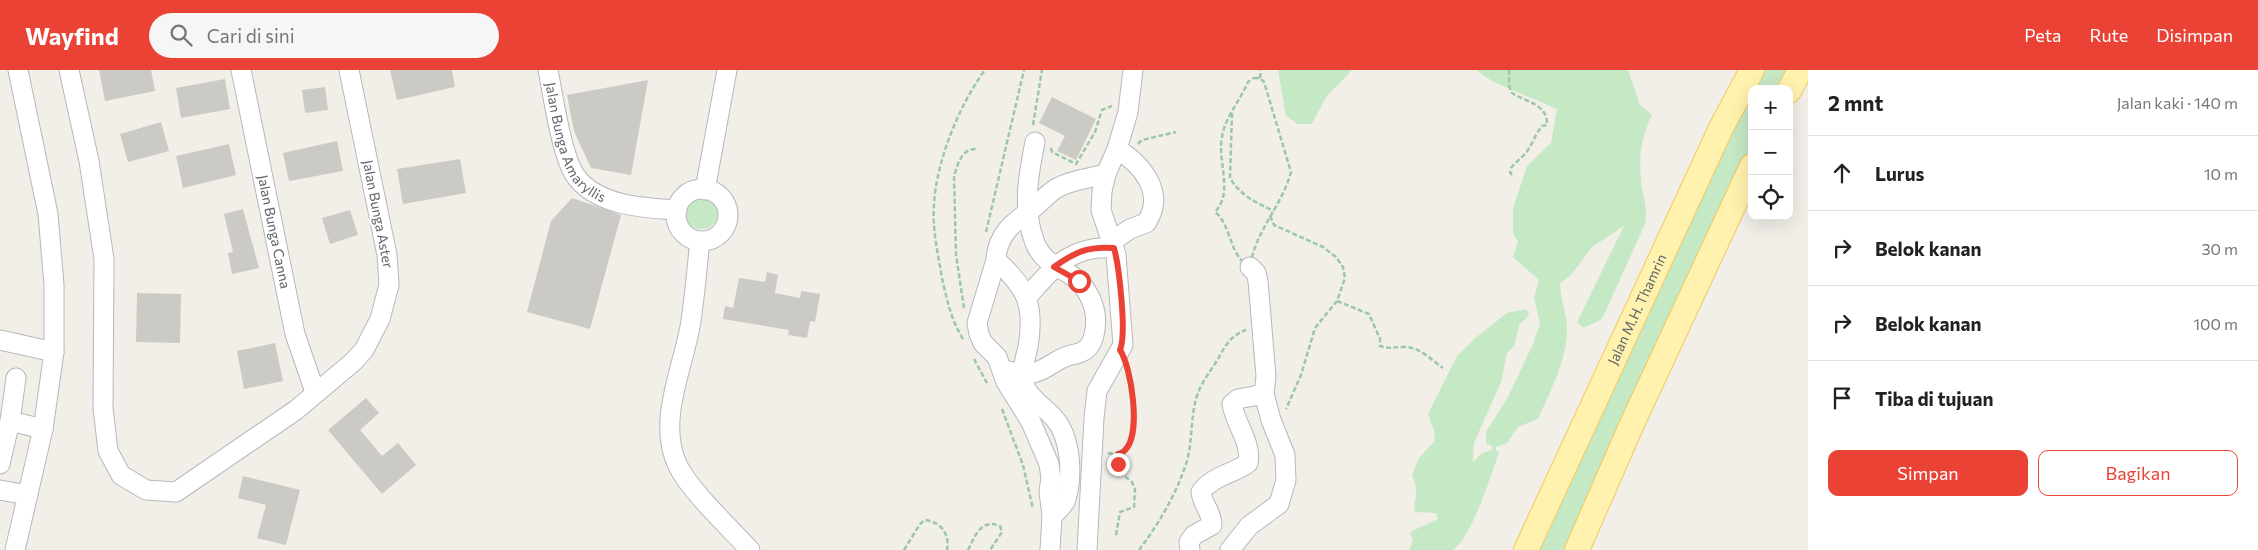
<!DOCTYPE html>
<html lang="id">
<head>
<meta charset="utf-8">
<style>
	:root { --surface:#fff; --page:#f6f6f6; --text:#222; --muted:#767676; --line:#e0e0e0; --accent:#ea4335 }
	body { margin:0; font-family:Commissioner,sans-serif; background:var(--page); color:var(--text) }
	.controls { position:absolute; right:15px; top:15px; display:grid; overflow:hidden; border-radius:10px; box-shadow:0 5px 20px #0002 }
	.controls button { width:45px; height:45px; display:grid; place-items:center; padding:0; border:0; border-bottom:1px solid var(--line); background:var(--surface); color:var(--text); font:25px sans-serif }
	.stop { position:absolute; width:15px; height:15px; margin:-11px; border:4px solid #ea4335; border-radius:50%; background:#fff }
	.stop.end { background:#ea4335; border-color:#fff; box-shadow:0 1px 5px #0008 }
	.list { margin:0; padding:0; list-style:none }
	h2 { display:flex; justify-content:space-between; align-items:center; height:65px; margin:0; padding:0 20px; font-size:21px }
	h2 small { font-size:16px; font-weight:400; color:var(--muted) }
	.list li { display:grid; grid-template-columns:32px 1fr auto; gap:15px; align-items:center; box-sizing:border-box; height:75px; padding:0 20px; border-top:1px solid var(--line) }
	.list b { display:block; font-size:19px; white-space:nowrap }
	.list em { font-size:16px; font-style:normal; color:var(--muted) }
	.actions { display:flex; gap:10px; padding:15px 20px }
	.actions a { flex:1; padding:11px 0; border:1px solid var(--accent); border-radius:10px; text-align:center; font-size:18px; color:var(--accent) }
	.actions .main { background:var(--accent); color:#fff }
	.icon { flex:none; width:28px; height:28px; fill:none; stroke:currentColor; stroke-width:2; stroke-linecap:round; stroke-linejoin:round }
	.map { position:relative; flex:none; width:1808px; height:480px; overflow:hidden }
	header { display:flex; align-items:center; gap:30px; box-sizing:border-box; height:70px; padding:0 25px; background:var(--accent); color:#fff }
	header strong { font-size:24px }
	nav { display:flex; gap:28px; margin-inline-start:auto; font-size:18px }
	.search { width:350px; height:45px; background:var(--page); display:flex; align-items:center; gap:12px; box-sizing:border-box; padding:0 18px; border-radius:28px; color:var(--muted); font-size:19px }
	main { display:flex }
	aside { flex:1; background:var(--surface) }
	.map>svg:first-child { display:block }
	.green { fill:#c5e8c5 }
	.building { fill:#cccac5 }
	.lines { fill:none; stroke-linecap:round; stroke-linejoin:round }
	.minor-casing { stroke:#b5b8bc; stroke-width:21 }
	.major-casing { stroke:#f2c960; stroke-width:26 }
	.path { stroke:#9cc7a9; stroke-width:2.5; stroke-dasharray:5 2.5; stroke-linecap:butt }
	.minor { stroke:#fff; stroke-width:19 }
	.major { stroke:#fff2af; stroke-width:24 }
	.route { stroke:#ea4335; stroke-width:6 }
	.labels { text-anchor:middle; stroke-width:4.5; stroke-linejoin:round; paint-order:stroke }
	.street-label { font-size:14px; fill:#5f6368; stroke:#fff }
</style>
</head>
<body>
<header>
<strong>Wayfind</strong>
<div class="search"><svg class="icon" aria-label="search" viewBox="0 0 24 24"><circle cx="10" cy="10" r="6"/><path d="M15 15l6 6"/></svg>Cari di sini</div>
<nav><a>Peta</a><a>Rute</a><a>Disimpan</a></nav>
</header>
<main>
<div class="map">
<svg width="1808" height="480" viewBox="0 0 1808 480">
	<rect width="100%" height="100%" fill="#f1efe8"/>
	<g class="green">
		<polygon points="1278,0 1352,0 1326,27 1312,54 1298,54 1286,46"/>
		<path d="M1476 0H1628L1640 35 1652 45C1639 71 1638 95 1643 124 1646 137 1647 141 1645 154L1602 249 1583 258 1577 252 1624 156 1592 177 1571 205 1560 213C1560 228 1566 241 1567 256 1568 289 1551 319 1538 349L1518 357 1507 373 1496 377V381L1499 382C1493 400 1469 476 1451 480 1439 480 1422 480 1409 480L1413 471 1410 462 1438 449 1436 443 1415 442C1413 435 1416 432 1416 425 1417 418 1415 411 1412 405L1419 388 1434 372 1435 363 1428 344 1457 286 1474 269 1507 243 1526 239 1529 243 1526 249 1520 253 1514 276 1507 283 1501 312 1474 373 1473 392 1482 383 1492 380V376L1486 373V362L1508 327 1533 274 1540 254 1534 228 1539 210 1513 187 1518 172 1513 163V138L1527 96 1551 73 1557 39 1492 11Z"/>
		<polygon points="1762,0 1792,0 1783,19 1752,19"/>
		<polygon points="1752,20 1752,79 1622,353 1566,480 1537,480"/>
		<circle cx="701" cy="141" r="18"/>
	</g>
	<g class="building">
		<polygon points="99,0 151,0 155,21 105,31"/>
		<polygon points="390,0 452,0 455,17 397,30"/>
		<polygon points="225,9 230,39 181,48 176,18"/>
		<polygon points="648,10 631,105 591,98 574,61 567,25"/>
		<polygon points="325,17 328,40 305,43 302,20"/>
		<polygon points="1052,27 1096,49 1076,90 1057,81 1065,66 1039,53"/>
		<polygon points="161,52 169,81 128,92 120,64"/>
		<polygon points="337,71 343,101 289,111 283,83"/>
		<polygon points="229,74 236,105 183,118 176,86"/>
		<polygon points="460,89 466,123 403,134 397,99"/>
		<polygon points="572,128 621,145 590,259 527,242 551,151"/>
		<polygon points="243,139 259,198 232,204 228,183 233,182 224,144"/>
		<polygon points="350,140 358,165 330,174 322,148"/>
		<polygon points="767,202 778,205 775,223 800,228 801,221 820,224 815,252 810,251 807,268 788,265 789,260 723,249 725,236 733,238 739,208 765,212"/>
		<polygon points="137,223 181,224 180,273 136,272"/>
		<polygon points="275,273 283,311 244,319 237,281"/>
		<polygon points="366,328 379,343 360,360 382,386 398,373 416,395 382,424 328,360"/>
		<polygon points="243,406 300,420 286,475 257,468 266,435 238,428"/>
	</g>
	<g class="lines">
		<defs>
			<g id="minor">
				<polyline points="69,0 89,91 104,189 103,338 108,381 121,405 146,420 176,422 296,340 353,292 364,280 380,249 389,215 387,185 349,0"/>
				<path id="s1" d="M241 0 295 264 315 322"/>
				<path id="s2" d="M548 0C553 25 562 90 577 108 599 136 644 138 677 140"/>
				<circle cx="702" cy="145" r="26"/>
				<polyline points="705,120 727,0"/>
				<path d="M700 171C697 197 695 224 691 251 684 297 656 351 678 396 691 422 730 458 750 480"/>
				<path d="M1112 171 1130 159 1146 153C1166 124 1143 95 1117 79"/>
				<path d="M996 190C1027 218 1035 235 1028 277 1025 289 1021 302 1024 314 1027 327 1046 338 1054 348 1071 367 1073 405 1066 429 1064 436 1057 441 1052 446"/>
				<path d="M1027 227C1054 197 1071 175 1114 178"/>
				<polyline points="0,270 54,282"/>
				<path d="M1003 300C1012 301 1025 306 1033 303 1047 300 1057 288 1071 285 1084 283 1091 278 1094 265 1100 241 1089 216 1068 203 1054 195 1042 190 1035 173 1022 139 1028 107 1035 72"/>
				<polyline points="10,351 43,359"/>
				<polyline points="0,394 10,351 16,308"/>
				<polyline points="0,420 28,425"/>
				<polyline points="15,480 43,359 54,282 54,215 48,144 18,0"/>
				<path d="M1050 480 1052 446 1049 421 1051 408 1049 394 1031 352 1006 312 997 287 983 273 979 264 977 253 996 190C997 164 1014 152 1033 138 1041 132 1048 123 1057 118 1071 110 1090 108 1106 104"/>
				<polyline points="1087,480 1094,348 1097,321 1123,275 1116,185 1101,140 1102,121 1106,104 1117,79 1128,42 1133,0"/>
				<path d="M1190 480 1189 472 1194 465 1212 455C1212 442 1202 434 1201 422 1212 406 1233 404 1248 393 1252 372 1235 354 1232 334L1238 329 1264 324"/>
				<polyline points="1230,480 1249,456 1279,434 1286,410 1285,385 1271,350 1264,324 1266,306 1258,211 1256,203 1250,197"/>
			</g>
			<g id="major">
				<polyline points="1789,21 1800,0"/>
				<path id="s3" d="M1526 480 1721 58 1752 0"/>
				<polyline points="1577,480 1632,354 1752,96"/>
			</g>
		</defs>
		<use href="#minor" class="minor-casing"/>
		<use href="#major" class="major-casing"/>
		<g class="path">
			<path d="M1509 0V16L1512 23C1526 32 1548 34 1547 55L1542 56C1535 64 1532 76 1525 84 1520 89 1516 92 1511 98L1510 102 1513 107"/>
			<path d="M1254 8H1260L1264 12 1291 102C1282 136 1255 161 1250 197 1228 185 1232 155 1215 142 1234 122 1217 92 1222 67 1225 47 1240 31 1248 12Z"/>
			<polyline points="1260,8 1261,0"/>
			<path d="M1232 43 1230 108C1240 125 1256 133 1274 141"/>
			<polyline points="1033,55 1042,0"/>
			<polyline points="1138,74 1142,70 1176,62"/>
			<polyline points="1051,78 1052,82 1076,94 1095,62 1102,40 1112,36"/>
			<polyline points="1270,146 1274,155 1323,177 1336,187 1343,197 1345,208 1337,231 1315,258 1301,305 1286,339"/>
			<polyline points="986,162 1024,0"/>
			<path d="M1337 231 1369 244 1380 269V276C1389 279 1395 277 1404 277 1418 276 1432 290 1443 298"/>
			<path d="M964 238 956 185 954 106C958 94 961 79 976 79"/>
			<path d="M963 269C951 250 947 230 942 208 938 184 932 159 934 135 936 92 959 35 985 0"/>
			<polyline points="974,289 988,315"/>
			<polyline points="1002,339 1023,395 1033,439"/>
			<path d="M1108 383C1114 384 1121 385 1126 380 1138 367 1133 316 1129 299"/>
			<path d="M1116 465 1120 442 1134 437 1135 419 1132 412C1121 404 1118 398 1119 384"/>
			<path d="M904 480 920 454 925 450C941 452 950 464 947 480"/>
			<path d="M968 480C975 466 981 448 1000 456L1002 462 990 480"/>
			<path d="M1139 480C1158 455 1175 426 1185 397 1193 375 1190 351 1196 329 1200 314 1210 302 1218 289 1225 276 1231 265 1246 260"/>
		</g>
		<use href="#minor" class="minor"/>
		<use href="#major" class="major"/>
	</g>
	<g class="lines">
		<path class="route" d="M1079 211 1054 197C1075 182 1088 176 1114 178 1119 196 1127 264 1120 280 1131 296 1142 364 1125 380 1124 382 1121 383 1118 384V394"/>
	</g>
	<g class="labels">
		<g class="street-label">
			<text dy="5" stroke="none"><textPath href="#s2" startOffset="80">Jalan Bunga Amaryllis</textPath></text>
			<text transform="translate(378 144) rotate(79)" y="5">Jalan Bunga Aster</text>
			<text dy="5" stroke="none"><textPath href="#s1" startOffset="165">Jalan Bunga Canna</textPath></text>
			<text dy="5" stroke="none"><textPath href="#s3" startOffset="265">Jalan M.H. Thamrin</textPath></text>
		</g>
	</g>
</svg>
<div class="controls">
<button>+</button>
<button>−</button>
<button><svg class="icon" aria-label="locate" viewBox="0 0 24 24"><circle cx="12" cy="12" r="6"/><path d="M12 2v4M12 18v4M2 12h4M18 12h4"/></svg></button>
</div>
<div class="stop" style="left:1079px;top:211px"></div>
<div class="stop end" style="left:1118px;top:394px"></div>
</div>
<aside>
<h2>2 mnt<small>Jalan kaki · 140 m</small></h2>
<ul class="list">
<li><svg class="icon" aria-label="ahead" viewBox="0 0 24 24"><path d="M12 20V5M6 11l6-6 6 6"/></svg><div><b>Lurus</b></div><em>10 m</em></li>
<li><svg class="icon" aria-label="right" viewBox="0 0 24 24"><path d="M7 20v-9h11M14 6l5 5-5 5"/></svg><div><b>Belok kanan</b></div><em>30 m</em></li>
<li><svg class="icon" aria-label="right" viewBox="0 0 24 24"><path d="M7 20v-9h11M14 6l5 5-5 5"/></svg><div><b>Belok kanan</b></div><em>100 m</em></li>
<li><svg class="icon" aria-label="arrive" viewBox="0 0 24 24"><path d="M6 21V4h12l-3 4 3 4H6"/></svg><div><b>Tiba di tujuan</b></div></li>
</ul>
<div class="actions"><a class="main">Simpan</a><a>Bagikan</a></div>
</aside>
</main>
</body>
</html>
